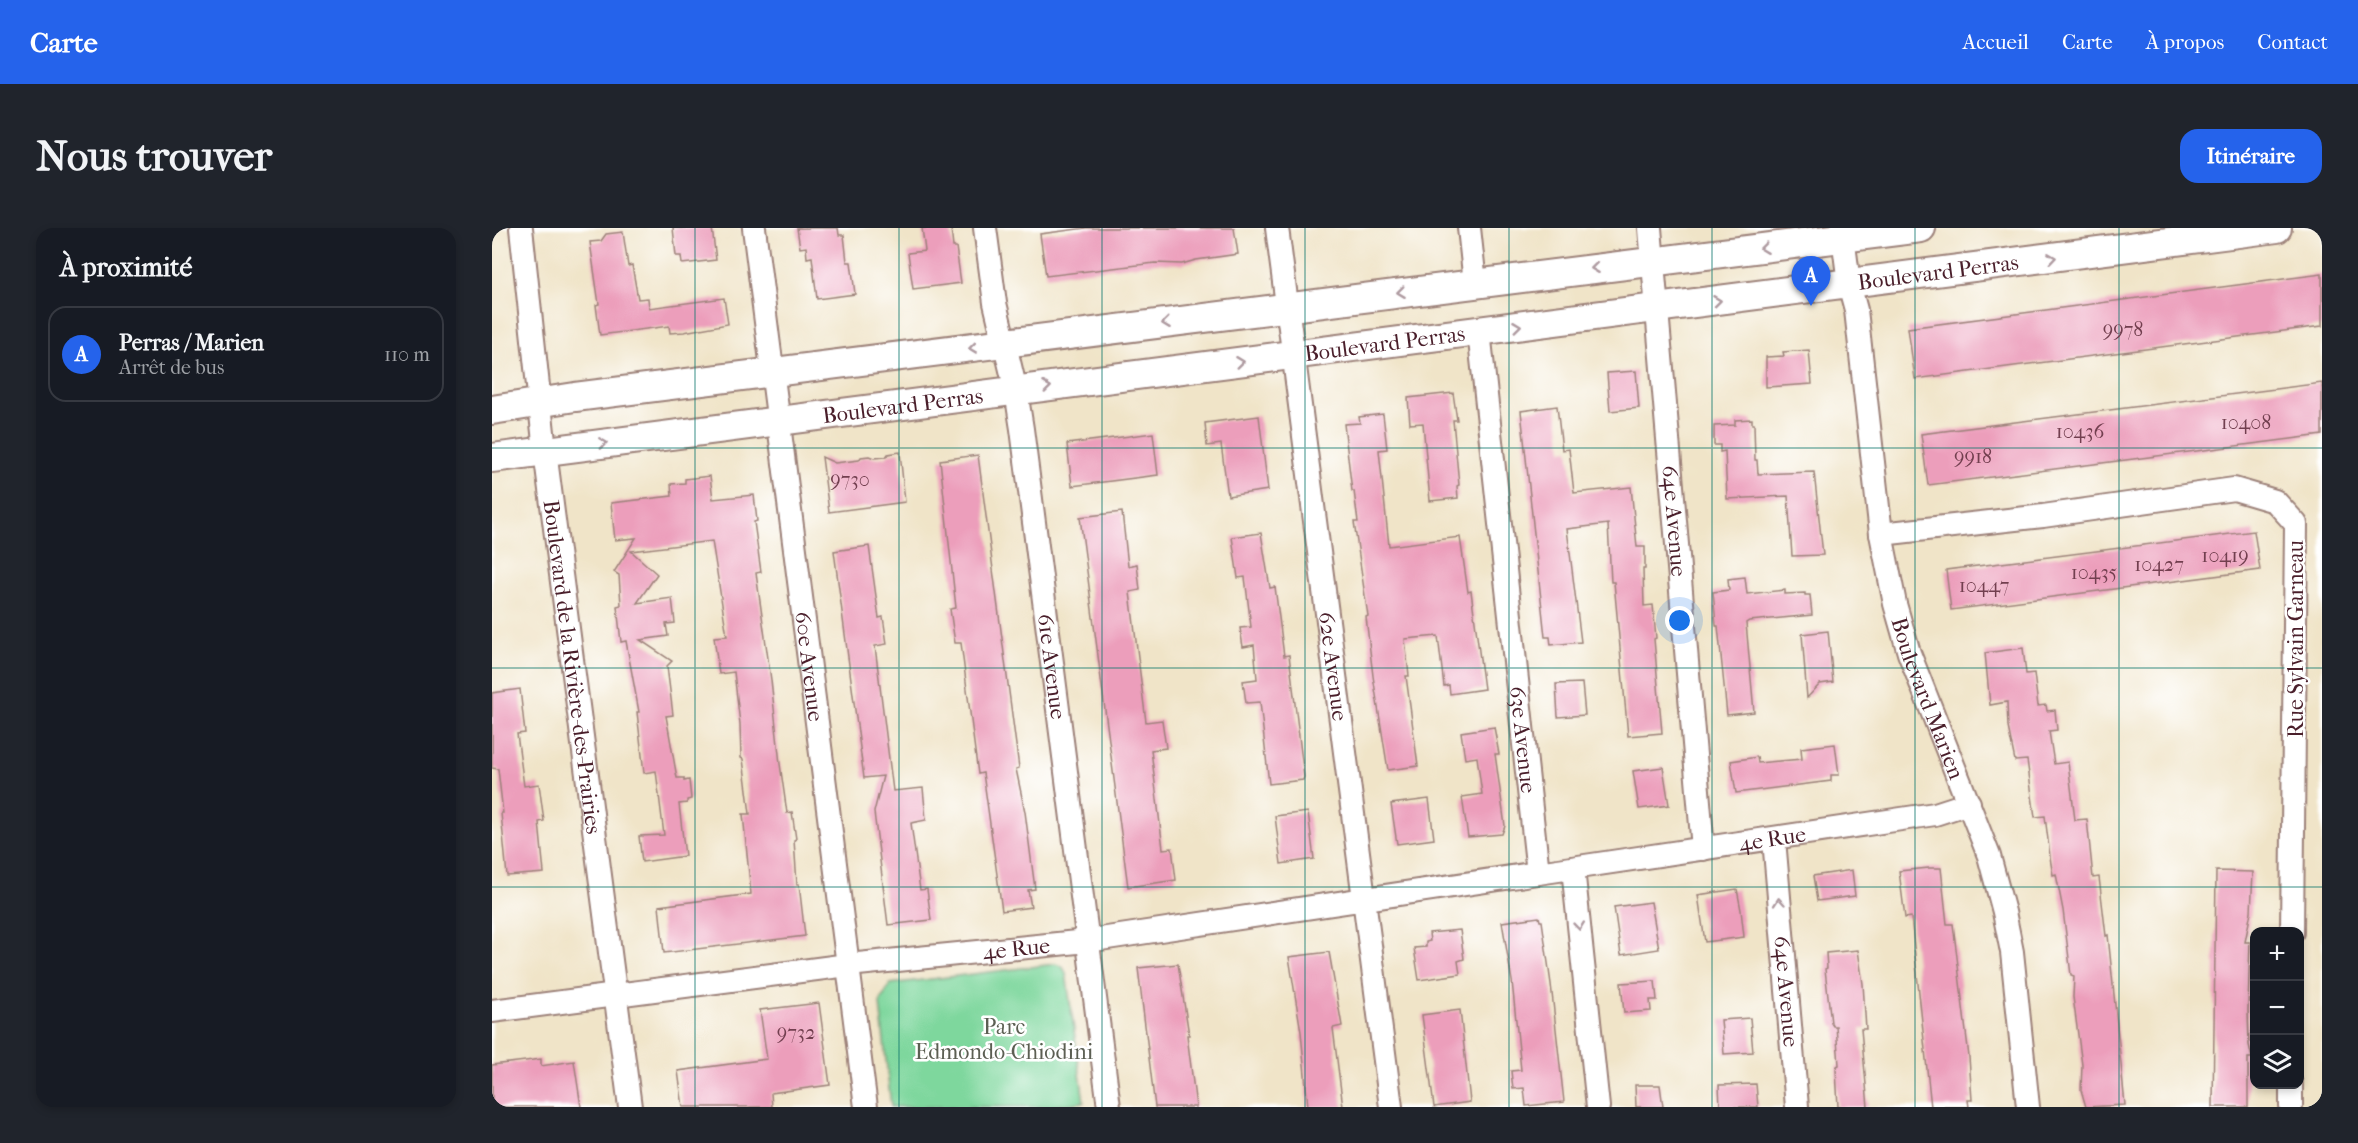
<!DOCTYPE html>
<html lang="fr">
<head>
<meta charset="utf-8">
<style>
	:root { --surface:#171b24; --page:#20242c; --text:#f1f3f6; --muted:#9ea1a6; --line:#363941; --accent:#2563eb }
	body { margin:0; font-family:"IM FELL French Canon",serif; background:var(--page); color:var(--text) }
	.controls { position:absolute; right:18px; bottom:18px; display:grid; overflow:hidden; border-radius:12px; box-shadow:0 3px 9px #0003 }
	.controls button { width:54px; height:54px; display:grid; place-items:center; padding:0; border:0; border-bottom:2px solid var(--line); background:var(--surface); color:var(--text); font:30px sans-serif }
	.you { position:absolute; left:1188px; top:393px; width:21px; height:21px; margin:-15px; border:4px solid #fff; border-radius:50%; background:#1a73e8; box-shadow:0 0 0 9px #1a73e833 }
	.badge { display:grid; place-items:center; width:39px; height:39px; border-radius:50%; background:var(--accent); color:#fff; font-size:20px; font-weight:700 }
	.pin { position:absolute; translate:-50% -50px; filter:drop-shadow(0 2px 3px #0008) }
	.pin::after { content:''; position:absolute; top:32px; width:21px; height:18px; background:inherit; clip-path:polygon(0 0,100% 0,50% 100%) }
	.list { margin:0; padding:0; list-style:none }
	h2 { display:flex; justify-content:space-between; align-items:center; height:78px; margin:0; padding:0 24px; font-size:26px }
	h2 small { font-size:20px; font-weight:400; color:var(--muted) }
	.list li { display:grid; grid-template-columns:39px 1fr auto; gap:18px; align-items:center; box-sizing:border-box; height:96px; margin:0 12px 12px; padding:0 12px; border:2px solid var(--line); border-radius:18px }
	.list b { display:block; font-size:22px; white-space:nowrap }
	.list p { margin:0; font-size:20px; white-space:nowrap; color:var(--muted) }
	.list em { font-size:20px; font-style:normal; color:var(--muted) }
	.icon { flex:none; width:33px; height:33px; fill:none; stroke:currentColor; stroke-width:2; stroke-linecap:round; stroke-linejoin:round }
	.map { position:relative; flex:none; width:1830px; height:879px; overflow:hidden; border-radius:18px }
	header { display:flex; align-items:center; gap:36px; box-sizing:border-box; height:84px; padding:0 30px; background:var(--accent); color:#fff }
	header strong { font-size:28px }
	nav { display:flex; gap:33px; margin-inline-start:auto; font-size:21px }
	.intro { display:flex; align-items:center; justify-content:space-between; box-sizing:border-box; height:144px; padding:0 36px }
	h1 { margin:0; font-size:42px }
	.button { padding:15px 27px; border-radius:18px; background:var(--accent); color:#fff; font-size:21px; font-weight:700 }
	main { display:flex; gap:36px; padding:0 36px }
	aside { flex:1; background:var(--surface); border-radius:18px; box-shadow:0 3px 9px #0003 }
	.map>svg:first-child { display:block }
	.green { fill:#7ed79d; stroke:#647b64; stroke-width:1.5 }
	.building { fill:#ec9ebb }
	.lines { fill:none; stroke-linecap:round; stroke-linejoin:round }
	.minor-casing { stroke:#9d827a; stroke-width:26 }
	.major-casing { stroke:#9d827a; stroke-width:32 }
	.minor { stroke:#fff; stroke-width:22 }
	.major { stroke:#fff; stroke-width:28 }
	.oneway { stroke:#ae9aa0 }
	.grid { fill:none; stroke:#0f766e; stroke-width:1.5; stroke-opacity:0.55 }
	.labels { text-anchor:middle; stroke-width:5; stroke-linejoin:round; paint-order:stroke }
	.number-label { font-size:20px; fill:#723f4f }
	.street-label { font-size:22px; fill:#4a1f2b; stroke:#fff }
	.park-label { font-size:22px; fill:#5c5f53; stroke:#fff }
</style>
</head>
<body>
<header>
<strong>Carte</strong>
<nav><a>Accueil</a><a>Carte</a><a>À propos</a><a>Contact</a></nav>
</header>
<div class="intro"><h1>Nous trouver</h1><a class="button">Itinéraire</a></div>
<main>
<aside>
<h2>À proximité<small></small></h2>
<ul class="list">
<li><span class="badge">A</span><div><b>Perras / Marien</b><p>Arrêt de bus</p></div><em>110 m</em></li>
</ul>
</aside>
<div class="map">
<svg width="1830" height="879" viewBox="0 0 1830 879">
	<rect width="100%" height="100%" fill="#fff"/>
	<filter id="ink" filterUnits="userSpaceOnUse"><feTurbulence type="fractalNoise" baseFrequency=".0167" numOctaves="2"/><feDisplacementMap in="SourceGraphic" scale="12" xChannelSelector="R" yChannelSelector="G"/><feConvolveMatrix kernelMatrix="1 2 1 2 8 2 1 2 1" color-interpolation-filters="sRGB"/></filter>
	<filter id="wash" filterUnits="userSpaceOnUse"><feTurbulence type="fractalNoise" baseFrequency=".008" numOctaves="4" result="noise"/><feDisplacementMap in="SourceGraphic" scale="24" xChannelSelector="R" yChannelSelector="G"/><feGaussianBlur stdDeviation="1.35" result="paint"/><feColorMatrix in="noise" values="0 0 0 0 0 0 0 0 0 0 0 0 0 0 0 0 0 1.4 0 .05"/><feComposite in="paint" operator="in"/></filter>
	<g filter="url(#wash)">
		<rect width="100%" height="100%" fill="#f0e4c8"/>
		<polygon class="green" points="563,736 570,738 574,745 592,874 553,879 399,879 388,775 398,756"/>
		<g id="blocks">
			<g class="building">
				<polygon points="181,0 220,0 224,32 190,36 189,28 184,28"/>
				<polygon points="305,0 346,0 347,7 352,7 355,34 359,34 363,66 325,71 320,29 315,30 314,19 308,20"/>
				<polygon points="430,0 459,1 461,19 464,19 469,55 421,61 416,25 433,23"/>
				<polygon points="594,0 742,0 746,26 704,32 690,36 663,35 554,48 548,6"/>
				<polygon points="131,4 136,38 140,37 146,71 156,70 157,80 232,70 236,96 192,104 178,105 177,98 108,107 104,77 107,76 98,14 109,13 114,6"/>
				<polygon points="1830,46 1830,98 1423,151 1416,100"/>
				<polygon points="1317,122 1320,156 1274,159 1274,129 1292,128 1291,124"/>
				<polygon points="1144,143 1147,180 1118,183 1115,145"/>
				<polygon points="1830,155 1830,207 1436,257 1429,206"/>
				<polygon points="961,165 965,192 961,192 967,257 965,258 966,270 938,273 931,195 918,196 916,170"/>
				<polygon points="1065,178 1070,222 1077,221 1082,265 1139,259 1145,319 1153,319 1153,341 1151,341 1152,378 1161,377 1164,410 1162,411 1170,505 1136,508 1122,354 1119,354 1116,296 1075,301 1089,414 1059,417 1058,409 1053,409 1029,183"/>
				<polygon points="891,186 895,221 887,222 897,318 968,309 976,364 979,363 992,461 958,466 957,457 952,458 946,408 913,411 917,448 914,448 926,538 896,542 881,448 874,389 876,388 862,294 866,294 862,263 860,263 852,196 868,195 867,189"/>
				<polygon points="767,188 776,262 736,268 729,216 715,218 713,195"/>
				<polygon points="1260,191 1260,196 1262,196 1263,232 1265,232 1266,246 1322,244 1331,327 1300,328 1296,268 1235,271 1233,223 1228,224 1228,217 1222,217 1222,198 1243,197 1243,192"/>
				<polygon points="661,205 666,247 580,258 575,216"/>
				<polygon points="408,224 413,274 337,284 330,229 343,235 367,232 369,229 377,228 382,230 394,229 396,226"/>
				<polygon points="486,227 527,540 524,541 533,584 543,661 536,662 539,679 510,683 491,545 486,546 469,415 463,415 458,381 464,380 448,232"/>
				<polygon points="218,248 221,271 262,267 265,293 262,294 269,344 264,345 279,452 288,536 295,585 300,584 304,611 302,612 305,656 307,656 313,708 172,725 167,678 259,666 251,586 258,586 251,531 249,530 248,496 242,444 227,446 222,409 235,408 220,313 139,323 165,346 145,375 180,370 183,395 174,396 176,408 148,412 180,433 175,438 181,487 174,488 185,550 192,550 192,553 197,552 199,571 195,572 195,575 187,576 193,628 150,634 147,608 172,607 164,543 152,545 145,484 147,484 134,413 129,414 125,378 129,377 127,347 122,344 144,310 123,312 119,275 180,268 179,256 193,255 193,251"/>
				<polygon points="630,284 636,338 645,336 648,362 638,364 654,494 670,492 674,520 659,522 671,621 680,620 684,652 636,659 588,289"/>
				<polygon points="1762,303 1768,342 1459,382 1454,342"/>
				<polygon points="769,305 778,360 783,359 792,428 797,427 812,549 811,552 777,556 768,474 754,475 751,453 765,451 762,417 751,419 748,400 759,399 753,349 746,350 740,309"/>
				<polygon points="377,318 387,390 391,389 395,416 383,418 401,563 431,560 434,592 419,595 428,662 435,661 439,692 396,697 382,584 391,548 372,550 342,323"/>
				<polygon points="1253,349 1255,366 1293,362 1293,366 1313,365 1313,367 1318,367 1320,387 1257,393 1254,395 1262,484 1235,487 1226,398 1224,398 1221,364 1237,362 1236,351"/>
				<polygon points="1336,403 1341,454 1328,456 1315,470 1310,406"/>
				<polygon points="1531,420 1534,446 1542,445 1546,478 1554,477 1555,483 1563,482 1565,502 1557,503 1562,536 1576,534 1583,592 1595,591 1601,650 1607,649 1614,708 1616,707 1633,877 1594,879 1589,862 1590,837 1581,769 1582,748 1579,747 1571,682 1564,646 1561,647 1559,636 1553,588 1543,589 1535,532 1523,533 1516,499 1515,474 1498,477 1493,425"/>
				<polygon points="1090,455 1093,487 1066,489 1064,456"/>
				<polygon points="28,461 33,505 25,506 32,558 47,556 52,593 47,594 52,645 15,648 9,585 11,585 6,541 0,540 0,465"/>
				<polygon points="1002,499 1007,526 1003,526 1013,598 1010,606 976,609 970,569 990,566 985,529 973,531 969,504"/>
				<polygon points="1343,516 1347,547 1339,547 1339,553 1244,565 1239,533 1265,529 1266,535 1310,531 1309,520"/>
				<polygon points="1171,539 1177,577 1147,581 1141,543"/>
				<polygon points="937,571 942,611 905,616 899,576"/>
				<polygon points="816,584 822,631 789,636 783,588"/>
				<polygon points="1437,640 1449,640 1455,696 1461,696 1477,829 1480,872 1476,872 1477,879 1439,879 1419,689 1413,690 1407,643"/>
				<polygon points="1360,642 1363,668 1325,673 1321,648"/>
				<polygon points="1724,643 1761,644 1759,684 1753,714 1758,714 1756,782 1757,817 1760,830 1756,830 1756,879 1721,879"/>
				<polygon points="1245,661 1249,682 1252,709 1213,714 1206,667"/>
				<polygon points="1159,674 1167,721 1129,727 1122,679"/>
				<polygon points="1047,689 1048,693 1050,693 1059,756 1072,874 1034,878 1032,860 1021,861 1019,843 1029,842 1020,753 1010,694"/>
				<polygon points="968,702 972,731 966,733 968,746 927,752 922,720 934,719 934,714 938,713 937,705"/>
				<polygon points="1366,722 1371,756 1374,801 1369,801 1376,879 1346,879 1344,841 1345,838 1347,837 1344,798 1341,798 1339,795 1333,741 1335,740 1334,725"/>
				<polygon points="837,724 850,798 841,800 851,879 816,879 809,804 797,729"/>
				<polygon points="686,736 697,807 695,807 704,879 663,879 646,740"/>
				<polygon points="1163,753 1165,772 1158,772 1159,783 1132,785 1129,755"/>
				<polygon points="327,775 338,857 279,865 280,879 191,879 186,843 275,831 268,782"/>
				<polygon points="968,782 978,874 942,879 930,787"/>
				<polygon points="1258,790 1261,824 1232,826 1229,792"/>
				<polygon points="49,831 49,838 82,833 89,879 0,879 0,837"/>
				<polygon points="1264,856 1266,879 1228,879 1227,857"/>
				<polygon points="1143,857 1168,857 1171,879 1144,879"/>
			</g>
		</g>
	</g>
	<g filter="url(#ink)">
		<use href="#blocks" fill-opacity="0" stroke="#9d827a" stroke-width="1.5"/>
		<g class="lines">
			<defs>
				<g id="minor">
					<path id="s1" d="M29 0 53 223 138 879"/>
					<path id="s2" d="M262 0 374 879"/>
					<path id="s3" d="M493 0 503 75 524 163 530 201 617 879"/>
					<path id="s4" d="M785 0 899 879"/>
					<polyline points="977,0 983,55"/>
					<path id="s5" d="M1158 0 1211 621"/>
					<path id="s6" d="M1350 0 1357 56 1364 82 1389 306 1403 376 1417 425 1497 628 1512 684 1520 724 1536 879"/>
					<path id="s7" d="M987 103 1046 645 1443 586 1477 575"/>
					<polyline points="1389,306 1551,288 1742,261 1783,273 1804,296 1800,704"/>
					<path id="s8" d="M1282 611 1305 879"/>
					<polyline points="1081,640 1106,879"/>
					<path id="s9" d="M0 783 356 737 595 713 1046 645"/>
					<polyline points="1799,879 1799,856"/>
				</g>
				<g id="major">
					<polyline points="0,182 83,169 1429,0"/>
					<path id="s10" d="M0 230 1785 0"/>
				</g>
			</defs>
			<use href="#minor" class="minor-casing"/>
			<use href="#major" class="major-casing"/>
			<use href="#minor" class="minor"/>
			<use href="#major" class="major"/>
		</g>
		<defs><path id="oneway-chevron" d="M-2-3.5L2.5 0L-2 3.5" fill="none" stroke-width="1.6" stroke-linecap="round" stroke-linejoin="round" transform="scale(1.5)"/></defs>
		<g class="oneway">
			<use href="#oneway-chevron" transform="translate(1272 20) rotate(173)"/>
			<use href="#oneway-chevron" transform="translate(1560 30) rotate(-8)"/>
			<use href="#oneway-chevron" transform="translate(1103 40) rotate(173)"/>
			<use href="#oneway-chevron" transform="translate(909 64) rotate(173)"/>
			<use href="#oneway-chevron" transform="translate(1225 73) rotate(-7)"/>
			<use href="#oneway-chevron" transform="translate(674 95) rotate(173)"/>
			<use href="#oneway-chevron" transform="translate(1025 98) rotate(-7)"/>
			<use href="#oneway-chevron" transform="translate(481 120) rotate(173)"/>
			<use href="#oneway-chevron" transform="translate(748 134) rotate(-7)"/>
			<use href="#oneway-chevron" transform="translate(555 159) rotate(-7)"/>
			<use href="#oneway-chevron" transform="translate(111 215) rotate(-8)"/>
			<use href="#oneway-chevron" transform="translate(1287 674) rotate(-95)"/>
			<use href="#oneway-chevron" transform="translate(1087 698) rotate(84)"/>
		</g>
	</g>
	<path class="grid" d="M203 0V879M407 0V879M610 0V879M813 0V879M1017 0V879M1220 0V879M1423 0V879M1627 0V879M0 220H1830M0 440H1830M0 659H1830"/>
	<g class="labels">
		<g class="number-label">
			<text x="1631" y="108">9978</text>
			<text x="1754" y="201">10408</text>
			<text x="1588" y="210">10436</text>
			<text x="1481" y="235">9918</text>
			<text x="358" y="258">9730</text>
			<text x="1733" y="334">10419</text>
			<text x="1667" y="343">10427</text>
			<text x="1602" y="351">10435</text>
			<text x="1492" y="364">10447</text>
			<text x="304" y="811">9732</text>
		</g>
		<g class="street-label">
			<text dy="8" stroke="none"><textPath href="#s10" startOffset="1458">Boulevard Perras</textPath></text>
			<text dy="8" stroke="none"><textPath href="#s10" startOffset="900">Boulevard Perras</textPath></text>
			<text dy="8" stroke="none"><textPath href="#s10" startOffset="414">Boulevard Perras</textPath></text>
			<text dy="8" stroke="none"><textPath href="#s5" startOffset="294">64e Avenue</textPath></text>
			<text transform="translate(1803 411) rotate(-90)" y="8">Rue Sylvain Garneau</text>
			<text dy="8" stroke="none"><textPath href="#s2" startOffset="442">60e Avenue</textPath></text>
			<text dy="8" stroke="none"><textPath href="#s3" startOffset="444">61e Avenue</textPath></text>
			<text dy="8" stroke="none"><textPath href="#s4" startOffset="442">62e Avenue</textPath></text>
			<text dy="8" stroke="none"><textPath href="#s1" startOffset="442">Boulevard de la Rivière-des-Prairies</textPath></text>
			<text dy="8" stroke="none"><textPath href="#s6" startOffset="480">Boulevard Marien</textPath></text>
			<text dy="8" stroke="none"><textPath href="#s7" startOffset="411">63e Avenue</textPath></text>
			<text dy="8" stroke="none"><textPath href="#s7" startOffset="782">4e Rue</textPath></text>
			<text dy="8" stroke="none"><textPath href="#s9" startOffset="528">4e Rue</textPath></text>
			<text dy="8" stroke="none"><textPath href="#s8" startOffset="153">64e Avenue</textPath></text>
		</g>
		<g class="park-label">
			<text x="512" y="806">Parc<tspan x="512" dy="25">Edmondo-Chiodini</tspan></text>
		</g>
	</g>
</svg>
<div class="controls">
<button>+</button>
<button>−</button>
<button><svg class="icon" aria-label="layers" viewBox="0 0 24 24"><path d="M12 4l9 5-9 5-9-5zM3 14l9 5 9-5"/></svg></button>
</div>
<div class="you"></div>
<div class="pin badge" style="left:1319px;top:78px">A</div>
</div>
</main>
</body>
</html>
